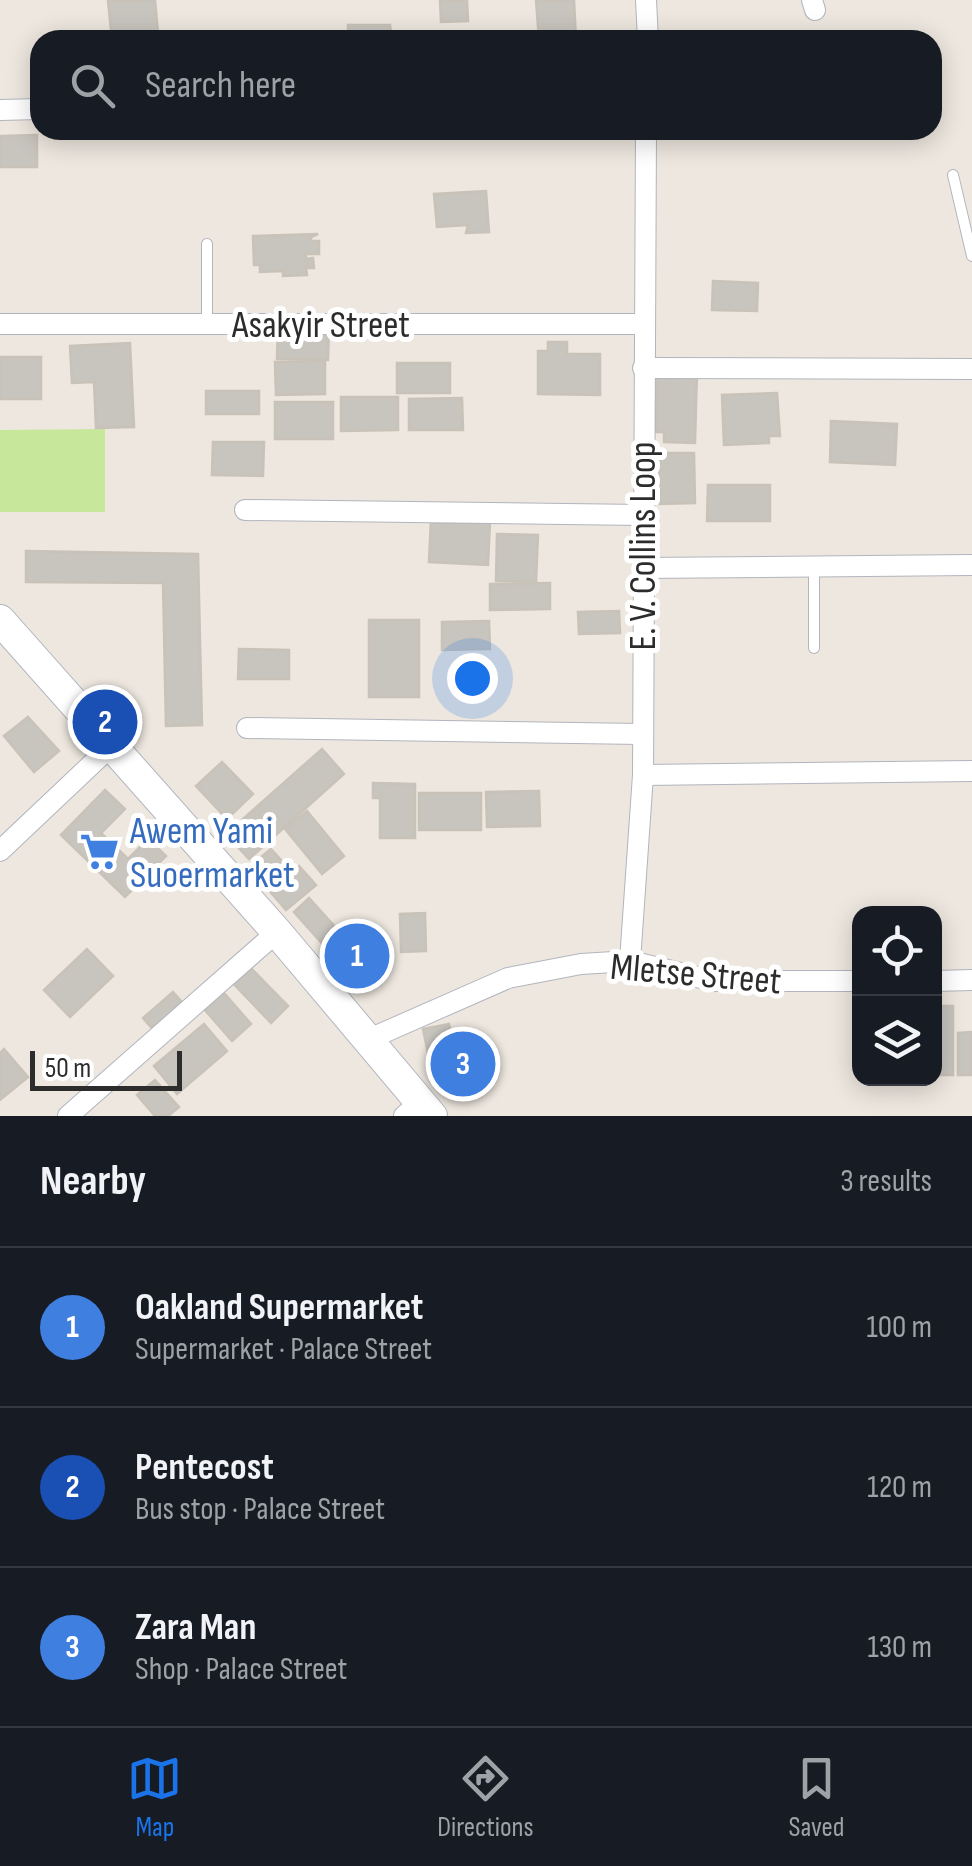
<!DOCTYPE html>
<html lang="en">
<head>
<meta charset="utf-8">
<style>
	:root { --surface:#171b24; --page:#20242c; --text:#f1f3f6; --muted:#9ea1a6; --line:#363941; --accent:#1a73e8 }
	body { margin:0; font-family:"Sofia Sans Condensed",sans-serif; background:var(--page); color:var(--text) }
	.controls { position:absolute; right:30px; bottom:30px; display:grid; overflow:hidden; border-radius:20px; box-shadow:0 5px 25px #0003 }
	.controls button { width:90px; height:90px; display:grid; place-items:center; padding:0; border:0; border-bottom:2px solid var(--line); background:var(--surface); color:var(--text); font:50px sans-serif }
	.scale { position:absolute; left:30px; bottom:25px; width:152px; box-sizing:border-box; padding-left:10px; border:5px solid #2c2c2c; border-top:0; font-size:28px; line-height:35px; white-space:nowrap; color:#2c2c2c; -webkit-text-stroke:8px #fff; paint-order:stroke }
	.you { position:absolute; left:472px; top:678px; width:35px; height:35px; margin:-25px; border:8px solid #fff; border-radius:50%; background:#1a73e8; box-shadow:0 0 0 15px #1a73e833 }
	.badge { display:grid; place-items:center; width:65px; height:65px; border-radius:50%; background:var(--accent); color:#fff; font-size:32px; font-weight:700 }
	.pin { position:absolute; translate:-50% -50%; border:5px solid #fff; box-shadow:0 2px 10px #0006 }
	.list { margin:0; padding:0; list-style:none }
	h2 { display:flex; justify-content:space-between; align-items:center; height:130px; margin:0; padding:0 40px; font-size:42px }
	h2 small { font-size:32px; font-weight:400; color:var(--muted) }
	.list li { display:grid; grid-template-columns:65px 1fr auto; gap:30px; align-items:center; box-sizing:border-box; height:160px; padding:0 40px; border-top:2px solid var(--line) }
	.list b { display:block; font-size:38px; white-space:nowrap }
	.list p { margin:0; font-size:32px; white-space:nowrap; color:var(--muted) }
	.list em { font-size:32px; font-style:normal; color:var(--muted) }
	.icon { flex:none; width:55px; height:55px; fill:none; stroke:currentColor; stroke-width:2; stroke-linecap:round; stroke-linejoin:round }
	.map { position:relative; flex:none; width:972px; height:1116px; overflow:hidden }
	.search { position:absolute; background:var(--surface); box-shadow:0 5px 25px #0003; left:30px; right:30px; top:30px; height:110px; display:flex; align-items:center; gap:25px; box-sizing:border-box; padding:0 35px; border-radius:30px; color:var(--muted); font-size:38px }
	.sheet { height:610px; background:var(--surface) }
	nav { display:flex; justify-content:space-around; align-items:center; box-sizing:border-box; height:140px; border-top:2px solid var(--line); background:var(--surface); font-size:28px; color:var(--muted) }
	nav a { display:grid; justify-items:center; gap:5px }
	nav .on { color:var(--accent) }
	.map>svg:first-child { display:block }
	.pitch { fill:#c7e79b }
	.building { fill:#c8c4be; stroke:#c8c2b8; stroke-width:2.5 }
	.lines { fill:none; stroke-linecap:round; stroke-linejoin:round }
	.lane-casing { stroke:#b2b5be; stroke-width:12 }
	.street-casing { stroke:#b2b5be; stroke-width:22 }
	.secondary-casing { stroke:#b2b5be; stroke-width:32 }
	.lane { stroke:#fff; stroke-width:10 }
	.street { stroke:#fff; stroke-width:20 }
	.secondary { stroke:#fff; stroke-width:30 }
	.labels { text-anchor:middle; stroke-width:10; stroke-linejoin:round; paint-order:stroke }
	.street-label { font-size:38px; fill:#2c2c2c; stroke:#fff }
	.shop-label { font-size:38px; fill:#366cbe; stroke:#fff; text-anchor:start }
</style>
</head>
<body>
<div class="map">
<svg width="972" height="1116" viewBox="0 0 972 1116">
	<rect width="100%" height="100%" fill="#ede7df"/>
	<polygon class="pitch" points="105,429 105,512 0,512 0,430"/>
	<g class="building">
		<polygon points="155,0 158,33 169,33 169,40 112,40 108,1"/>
		<polygon points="440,0 467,0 468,21 441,22"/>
		<polygon points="536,0 574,0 576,40 539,40"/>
		<polygon points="348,25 390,25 392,40 348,40"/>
		<polygon points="37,135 37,167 0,167 0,136"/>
		<polygon points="486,191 489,232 466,233 468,225 437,227 434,194"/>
		<polygon points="318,234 311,237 311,241 319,241 319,254 306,254 306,259 313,258 314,268 306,268 307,275 283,276 283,271 260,272 260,265 254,265 253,236"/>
		<polygon points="713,281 758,283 757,311 712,310"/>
		<polygon points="278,326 329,328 328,360 277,359"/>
		<polygon points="548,342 567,342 567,354 600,354 600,395 538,394 538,351 548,351"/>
		<polygon points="130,343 134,427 96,428 94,382 72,383 70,346"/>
		<rect x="0" y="357" width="41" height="42"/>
		<polygon points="325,361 325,394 276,395 275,362"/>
		<rect x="397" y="363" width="53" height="30"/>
		<polygon points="657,370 697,371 695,443 664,442 664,432 656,432"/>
		<rect x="206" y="391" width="53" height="23"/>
		<polygon points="777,393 780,436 769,436 769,443 724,445 722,395"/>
		<polygon points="341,397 398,397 398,430 341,431"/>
		<polygon points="462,398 463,430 409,430 409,399"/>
		<rect x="275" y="402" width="58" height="37"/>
		<polygon points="831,421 897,424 895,465 830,462"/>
		<polygon points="213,442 264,442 263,476 212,475"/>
		<polygon points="659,453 694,453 695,503 660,504"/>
		<polygon points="708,485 770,485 770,521 707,521"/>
		<polygon points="431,519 490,522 488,565 429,562"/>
		<polygon points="497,534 538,535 536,582 496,581"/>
		<polygon points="26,551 198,554 202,725 166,726 163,583 26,582"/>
		<polygon points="550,583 550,609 490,610 490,584"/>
		<polygon points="619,611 620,633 579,634 578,612"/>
		<rect x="369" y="620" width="50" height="77"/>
		<polygon points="489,621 490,649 442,650 442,622"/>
		<polygon points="239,649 289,650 289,679 238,679"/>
		<polygon points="28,717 59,751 34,772 4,736"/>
		<polygon points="322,749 344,774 249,859 226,834"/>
		<polygon points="222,762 253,794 227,819 196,786"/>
		<polygon points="373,783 415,784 415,838 380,838 380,798 373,798"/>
		<polygon points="105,790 125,809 101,833 128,859 148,839 166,856 125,897 61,835"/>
		<polygon points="539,791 540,826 487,827 486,792"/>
		<rect x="419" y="793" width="62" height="37"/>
		<polygon points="307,811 344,856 322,874 285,829"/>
		<polygon points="271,849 292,872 299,866 316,885 286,910 249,867"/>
		<polygon points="309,898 348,941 381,955 368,979 336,959 294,912"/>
		<polygon points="425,913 426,951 401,952 400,914"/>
		<polygon points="87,949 113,976 70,1017 44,990"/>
		<polygon points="245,962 288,1006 271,1023 228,978"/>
		<polygon points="217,985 251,1024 232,1041 198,1002"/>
		<polygon points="173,992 187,1008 157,1034 143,1018"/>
		<rect x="934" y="1006" width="19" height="69"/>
		<polygon points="204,1024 227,1051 177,1094 154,1066"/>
		<polygon points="449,1024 458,1068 432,1073 423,1029"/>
		<polygon points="972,1032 972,1075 958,1075 958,1033"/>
		<polygon points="4,1049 28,1077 0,1100 0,1053"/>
		<polygon points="155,1080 179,1107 168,1116 155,1116 137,1095"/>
	</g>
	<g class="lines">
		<defs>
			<g id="lane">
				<polyline points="953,175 972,256"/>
				<polyline points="207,244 207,323"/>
				<polyline points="814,648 814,568"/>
			</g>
			<g id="street">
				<polyline points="646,0 648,40"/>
				<polyline points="812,0 815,10"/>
				<polyline points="0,110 40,109"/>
				<polyline points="0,324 643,324"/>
				<polyline points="643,368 972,369"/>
				<polyline points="245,510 642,515"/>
				<polyline points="642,568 972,565"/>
				<polyline points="247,728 641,734"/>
				<polyline points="643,775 972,771"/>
				<polyline points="0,851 111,746"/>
				<polyline points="630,961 643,775 646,130"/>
				<polyline points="934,981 972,980"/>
				<polyline points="367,1040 508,978 581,964 630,961 714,981 860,981"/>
				<polyline points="68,1116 277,932"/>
				<polyline points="404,1116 420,1102"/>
			</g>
			<polyline id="secondary" points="0,620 277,932 432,1116"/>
		</defs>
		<use href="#lane" class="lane-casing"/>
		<use href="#street" class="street-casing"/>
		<use href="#secondary" class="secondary-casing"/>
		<use href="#lane" class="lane"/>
		<use href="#street" class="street"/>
		<use href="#secondary" class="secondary"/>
	</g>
	<defs>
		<symbol id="supermarket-bare" viewBox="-9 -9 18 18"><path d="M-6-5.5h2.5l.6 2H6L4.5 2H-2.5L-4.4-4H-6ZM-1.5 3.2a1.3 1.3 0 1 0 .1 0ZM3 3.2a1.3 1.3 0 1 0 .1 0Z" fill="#3f7fe0" stroke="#fff" stroke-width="2.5" paint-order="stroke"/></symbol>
	</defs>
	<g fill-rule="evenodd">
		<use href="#supermarket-bare" x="72" y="824" width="55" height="55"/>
	</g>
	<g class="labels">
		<g class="street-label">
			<text x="321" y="337">Asakyir Street</text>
			<text transform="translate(642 546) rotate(-90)" y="13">E. V. Collins Loop</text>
			<text transform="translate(696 973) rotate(5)" y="13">Mletse Street</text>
		</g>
		<g class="shop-label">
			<text x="130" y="843">Awem Yami<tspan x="130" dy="44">Suoermarket</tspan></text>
		</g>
	</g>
</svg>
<div class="controls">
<button><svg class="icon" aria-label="locate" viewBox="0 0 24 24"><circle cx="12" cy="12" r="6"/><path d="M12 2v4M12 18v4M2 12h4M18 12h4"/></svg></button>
<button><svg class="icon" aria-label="layers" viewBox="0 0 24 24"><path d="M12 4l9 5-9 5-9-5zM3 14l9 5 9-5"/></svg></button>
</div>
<div class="scale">50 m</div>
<div class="you"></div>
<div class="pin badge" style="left:357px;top:956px;background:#3f7fe0">1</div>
<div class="pin badge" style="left:105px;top:722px;background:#1a4fb4">2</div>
<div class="pin badge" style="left:463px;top:1064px;background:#3f7fe0">3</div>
<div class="search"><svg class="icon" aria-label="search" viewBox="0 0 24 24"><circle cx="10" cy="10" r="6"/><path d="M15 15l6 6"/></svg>Search here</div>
</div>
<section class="sheet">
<h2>Nearby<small>3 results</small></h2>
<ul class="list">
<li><span class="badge" style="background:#3f7fe0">1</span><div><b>Oakland Supermarket</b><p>Supermarket · Palace Street</p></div><em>100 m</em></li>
<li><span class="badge" style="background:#1a4fb4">2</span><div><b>Pentecost</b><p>Bus stop · Palace Street</p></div><em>120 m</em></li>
<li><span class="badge" style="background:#3f7fe0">3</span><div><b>Zara Man</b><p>Shop · Palace Street</p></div><em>130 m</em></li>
</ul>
</section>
<nav>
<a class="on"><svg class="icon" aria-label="map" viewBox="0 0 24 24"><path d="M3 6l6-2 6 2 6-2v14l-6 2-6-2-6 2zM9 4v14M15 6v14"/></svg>Map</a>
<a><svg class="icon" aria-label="directions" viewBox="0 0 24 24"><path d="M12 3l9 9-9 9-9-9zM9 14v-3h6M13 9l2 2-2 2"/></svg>Directions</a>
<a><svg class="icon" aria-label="saved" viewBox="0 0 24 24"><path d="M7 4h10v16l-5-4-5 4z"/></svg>Saved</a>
</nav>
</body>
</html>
